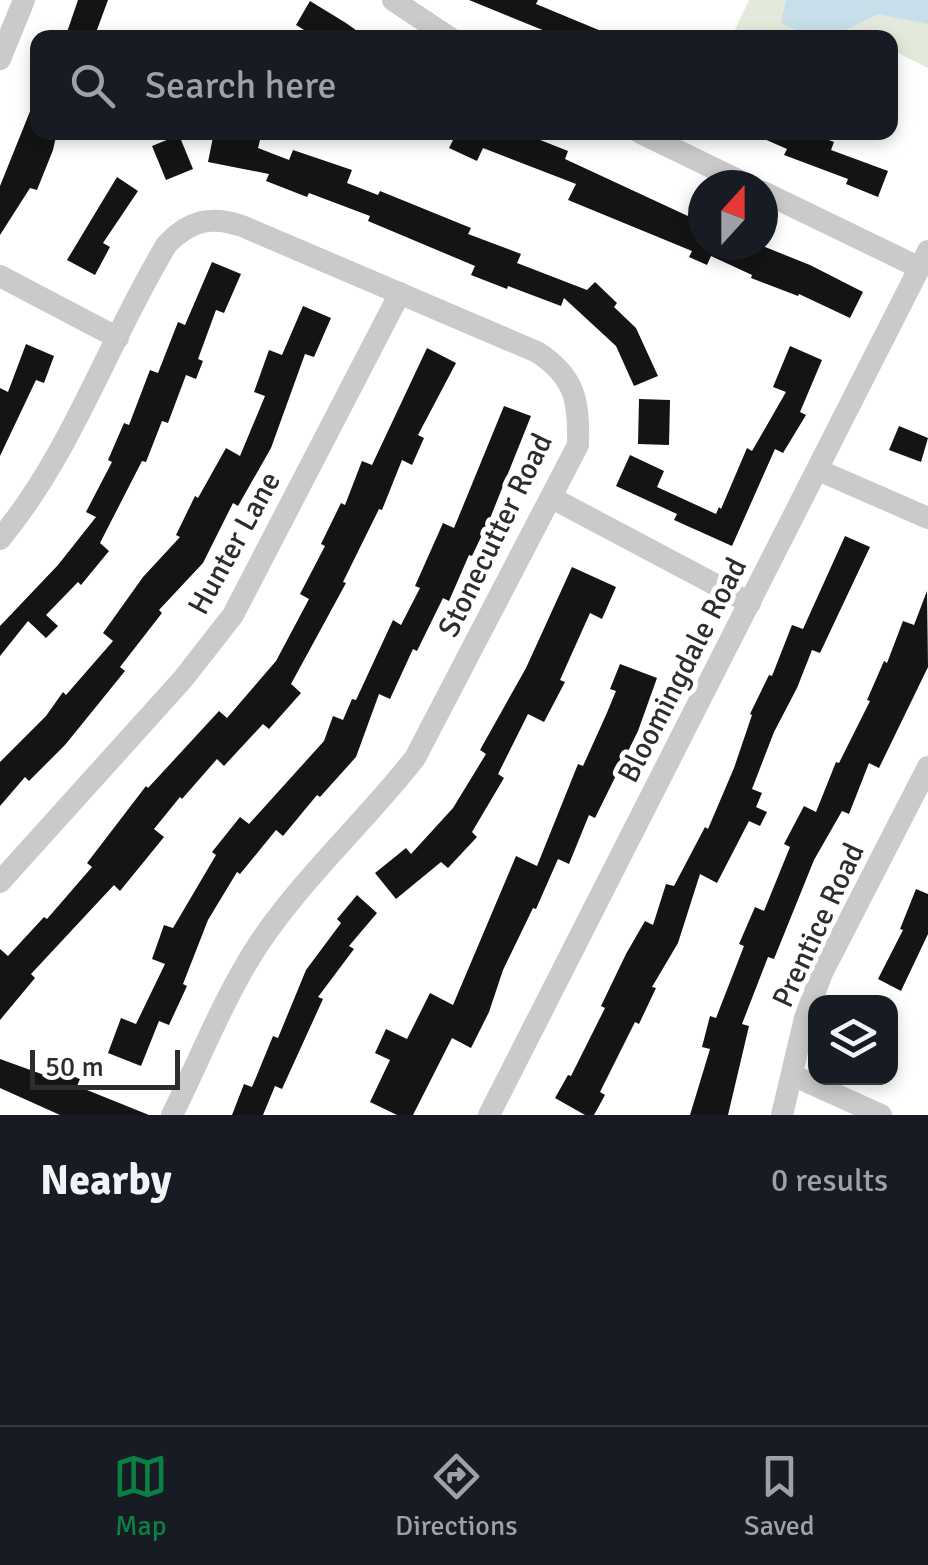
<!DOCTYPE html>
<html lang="en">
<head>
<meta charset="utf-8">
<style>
	:root { --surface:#171b24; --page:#20242c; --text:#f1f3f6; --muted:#9ea1a6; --line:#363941; --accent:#0b8043 }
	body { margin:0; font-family:Signika,sans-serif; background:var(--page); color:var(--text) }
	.controls { position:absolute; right:30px; bottom:30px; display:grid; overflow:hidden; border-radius:20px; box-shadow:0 5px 15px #0003 }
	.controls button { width:90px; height:90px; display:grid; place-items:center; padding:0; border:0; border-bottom:2px solid var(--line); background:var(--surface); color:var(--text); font:50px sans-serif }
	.compass { position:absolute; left:688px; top:170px; width:90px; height:90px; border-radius:50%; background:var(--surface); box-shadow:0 5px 15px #0003; rotate:21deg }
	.scale { position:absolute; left:30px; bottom:25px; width:150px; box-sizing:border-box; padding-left:10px; border:5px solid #2d2d2d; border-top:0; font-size:28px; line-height:35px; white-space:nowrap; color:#2d2d2d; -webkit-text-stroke:8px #fff; paint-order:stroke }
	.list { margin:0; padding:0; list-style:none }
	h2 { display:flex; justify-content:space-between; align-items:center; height:130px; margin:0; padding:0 40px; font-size:42px }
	h2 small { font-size:32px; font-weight:400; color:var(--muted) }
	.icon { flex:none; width:55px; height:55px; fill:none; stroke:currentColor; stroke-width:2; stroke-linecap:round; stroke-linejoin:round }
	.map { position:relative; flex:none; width:928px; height:1115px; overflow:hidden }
	.search { position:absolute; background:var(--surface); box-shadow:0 5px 15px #0003; left:30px; right:30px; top:30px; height:110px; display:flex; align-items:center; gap:25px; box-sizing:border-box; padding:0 35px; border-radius:20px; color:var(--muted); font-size:38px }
	.sheet { height:310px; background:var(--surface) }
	nav { display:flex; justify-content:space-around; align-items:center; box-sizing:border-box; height:140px; border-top:2px solid var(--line); background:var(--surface); font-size:28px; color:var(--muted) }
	nav a { display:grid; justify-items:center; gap:5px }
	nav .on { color:var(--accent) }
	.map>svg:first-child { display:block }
	.green { fill:#e4eadb }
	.water { fill:#c7dfea }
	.building { fill:#141414 }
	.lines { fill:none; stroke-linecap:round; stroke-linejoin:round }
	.minor { stroke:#cacaca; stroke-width:22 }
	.labels { text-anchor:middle; stroke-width:10; stroke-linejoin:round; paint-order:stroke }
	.street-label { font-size:30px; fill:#2d2d2d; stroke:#fff }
</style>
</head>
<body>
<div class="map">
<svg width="928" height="1115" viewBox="0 0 928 1115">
	<rect width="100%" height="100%" fill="#fff"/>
	<polygon class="green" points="749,0 928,0 928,68 896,52 891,62 890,38 731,38"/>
	<polygon class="water" points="786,0 928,0 928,24 878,14 844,31 811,37 781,23"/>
	<g class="building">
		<polygon points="78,0 108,0 94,38 65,38"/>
		<polygon points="469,0 538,0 536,4 618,38 548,38 550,33"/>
		<polygon points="310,1 346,23 367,38 317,38 296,25"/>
		<polygon points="37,94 38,132 57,132 53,150 37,190 30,188 0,235 0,186"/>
		<polygon points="214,132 261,136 258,148 289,160 293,150 352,170 347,183 378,195 380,191 471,228 468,234 521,254 517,263 587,290 595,282 617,303 614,307 636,328 658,376 634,386 616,346 564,298 561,306 508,286 507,289 471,275 475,266 368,221 370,216 309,193 307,197 266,181 269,174 208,162"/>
		<polygon points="448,132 520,132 568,151 565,159 703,223 703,245 760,245 810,265 863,292 850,318 799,294 798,296 751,278 752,275 711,256 707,265 689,257 692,251 568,200 576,184 483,148 477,161 449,148 455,136"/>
		<polygon points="748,132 808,132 834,142 831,150 888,171 878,197 846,184 848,179 784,155 787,149"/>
		<polygon points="179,135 193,169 166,180 152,146"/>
		<polygon points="117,177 138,191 103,243 110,247 95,275 67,260"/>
		<polygon points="212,262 241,274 224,313 216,310 198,359 203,361 196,379 186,375 168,423 162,421 146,462 142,461 100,543 109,551 81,585 78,582 46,615 58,626 46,638 28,621 0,656 0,626 58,565 96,517 86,512 112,462 108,460 124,423 129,425 150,370 158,373 178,322 185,325"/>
		<polygon points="303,306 331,318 314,357 305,354 271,448 238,506 233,503 203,563 159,610 162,613 120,667 125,671 65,745 29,781 25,777 0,806 0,762 46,716 63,692 66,695 113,641 103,633 143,577 180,537 176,535 195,496 198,498 226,448 240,456 265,396 254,392 269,350 282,355"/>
		<polygon points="26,344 54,356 44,383 36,380 0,456 0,388 8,392"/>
		<polygon points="790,346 822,360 800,412 806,415 783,453 775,449 732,546 674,520 677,514 616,486 630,455 664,471 657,487 716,514 719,507 721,509 747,448 752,451 786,392 773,387"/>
		<polygon points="427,348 456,363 418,435 424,438 412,465 402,460 382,510 379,509 343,582 346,583 291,684 301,693 269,729 263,724 224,766 217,759 182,799 180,797 154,829 164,837 120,891 114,885 31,974 35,978 0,1020 0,949 8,956 44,917 47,919 92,867 87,863 146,786 148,788 219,711 227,718 276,661 309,599 300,594 325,546 321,544 341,503 345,505 362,461 372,465"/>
		<polygon points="639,399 670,400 669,445 638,444"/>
		<polygon points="504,406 531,416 491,516 472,556 469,555 449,601 443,598 417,651 413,649 390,699 379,694 356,757 320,797 317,795 283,836 276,830 240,874 237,872 208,920 183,984 187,986 169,1025 159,1021 141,1066 108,1053 121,1018 136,1024 165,964 152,959 164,925 173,928 216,855 212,852 240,817 249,824 324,741 333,716 343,720 352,699 356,700 393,620 401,625 420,588 415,586 443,523 454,528"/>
		<polygon points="899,426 928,438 921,462 889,450"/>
		<polygon points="845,536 870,547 820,653 812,650 797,688 774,732 752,789 762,793 756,807 767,812 760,826 749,821 717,883 700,874 678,943 652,987 656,988 639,1024 635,1022 600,1092 605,1095 594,1115 585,1115 555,1098 568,1075 571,1076 605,1008 601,1006 626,954 645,921 653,925 666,884 674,886 705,827 708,829 734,768 752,715 750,714 769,675 772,676 792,625 803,629"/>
		<polygon points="572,567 616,587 602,619 590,613 560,680 565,682 544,722 528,714 498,774 504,778 472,832 477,837 448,868 441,862 396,899 375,873 406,848 411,854 453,808 486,754 480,750 526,668"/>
		<polygon points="927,591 928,667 879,768 869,763 849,814 842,811 814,860 774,959 768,957 742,1024 749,1026 728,1115 690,1115 710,1049 702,1047 710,1016 716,1018 744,946 739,944 755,907 764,911 790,847 784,844 804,806 816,812 836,762 839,763 870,701 867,700 884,661 887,663 903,621 914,625"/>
		<polygon points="620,664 657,678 638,731 595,818 589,815 569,864 558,859 536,909 533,908 503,970 489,1012 471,1048 452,1038 413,1115 397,1115 370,1102 390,1060 375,1053 386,1029 407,1039 430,993 453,1005 516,856 537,866 578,764 583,766 606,715 616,691 610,689"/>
		<polygon points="916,889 928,894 928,934 901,991 878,979 903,930 900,929"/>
		<polygon points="357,895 377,913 349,946 354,949 318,997 323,999 282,1089 275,1086 263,1115 232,1115 244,1084 252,1087 273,1036 278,1038 306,970 341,923 337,919"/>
		<polygon points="0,1059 47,1076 50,1067 80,1079 77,1086 149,1115 60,1115 0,1088"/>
	</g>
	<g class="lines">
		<g class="minor">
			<polyline points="393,0 450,38"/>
			<polyline points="0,59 24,0"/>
			<polyline points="639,132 748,185"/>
			<polyline points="763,192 920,268"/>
			<polyline points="0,276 118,338"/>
			<polyline points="818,470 928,518"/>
			<polyline points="552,498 750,603"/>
			<path d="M0 539C73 451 108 341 167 244 189 221 211 215 242 226L537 352C576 377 579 402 578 445L415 758C365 822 303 877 258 945 224 997 200 1059 172 1115"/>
			<polyline points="0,882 183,679 233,615 400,293"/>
			<polyline points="792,1075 881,1115"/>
			<polyline points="489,1115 928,251"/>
			<polyline points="782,1115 805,1018 822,973 928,767"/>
		</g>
	</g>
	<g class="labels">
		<g class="street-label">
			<text transform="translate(495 535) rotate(-64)" y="10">Stonecutter Road</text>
			<text transform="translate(234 543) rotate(-61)" y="10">Hunter Lane</text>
			<text transform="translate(682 670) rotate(-63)" y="10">Bloomingdale Road</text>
			<text transform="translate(818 925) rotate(-65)" y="10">Prentice Road</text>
		</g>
	</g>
</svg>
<div class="controls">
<button><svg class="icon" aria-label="layers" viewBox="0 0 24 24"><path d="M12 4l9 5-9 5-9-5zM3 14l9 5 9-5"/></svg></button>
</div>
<svg class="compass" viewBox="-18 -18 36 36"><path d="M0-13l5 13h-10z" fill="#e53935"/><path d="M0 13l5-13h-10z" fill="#9ea1a6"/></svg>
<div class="scale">50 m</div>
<div class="search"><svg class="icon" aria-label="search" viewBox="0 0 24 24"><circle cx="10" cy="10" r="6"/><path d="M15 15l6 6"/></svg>Search here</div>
</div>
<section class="sheet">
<h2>Nearby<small>0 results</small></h2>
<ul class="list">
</ul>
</section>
<nav>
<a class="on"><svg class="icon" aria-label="map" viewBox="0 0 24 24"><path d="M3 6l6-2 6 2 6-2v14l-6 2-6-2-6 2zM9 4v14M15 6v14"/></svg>Map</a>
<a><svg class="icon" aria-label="directions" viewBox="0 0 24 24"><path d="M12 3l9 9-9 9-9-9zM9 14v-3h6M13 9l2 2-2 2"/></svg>Directions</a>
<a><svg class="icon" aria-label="saved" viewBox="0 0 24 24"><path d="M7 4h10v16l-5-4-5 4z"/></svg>Saved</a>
</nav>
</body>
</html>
